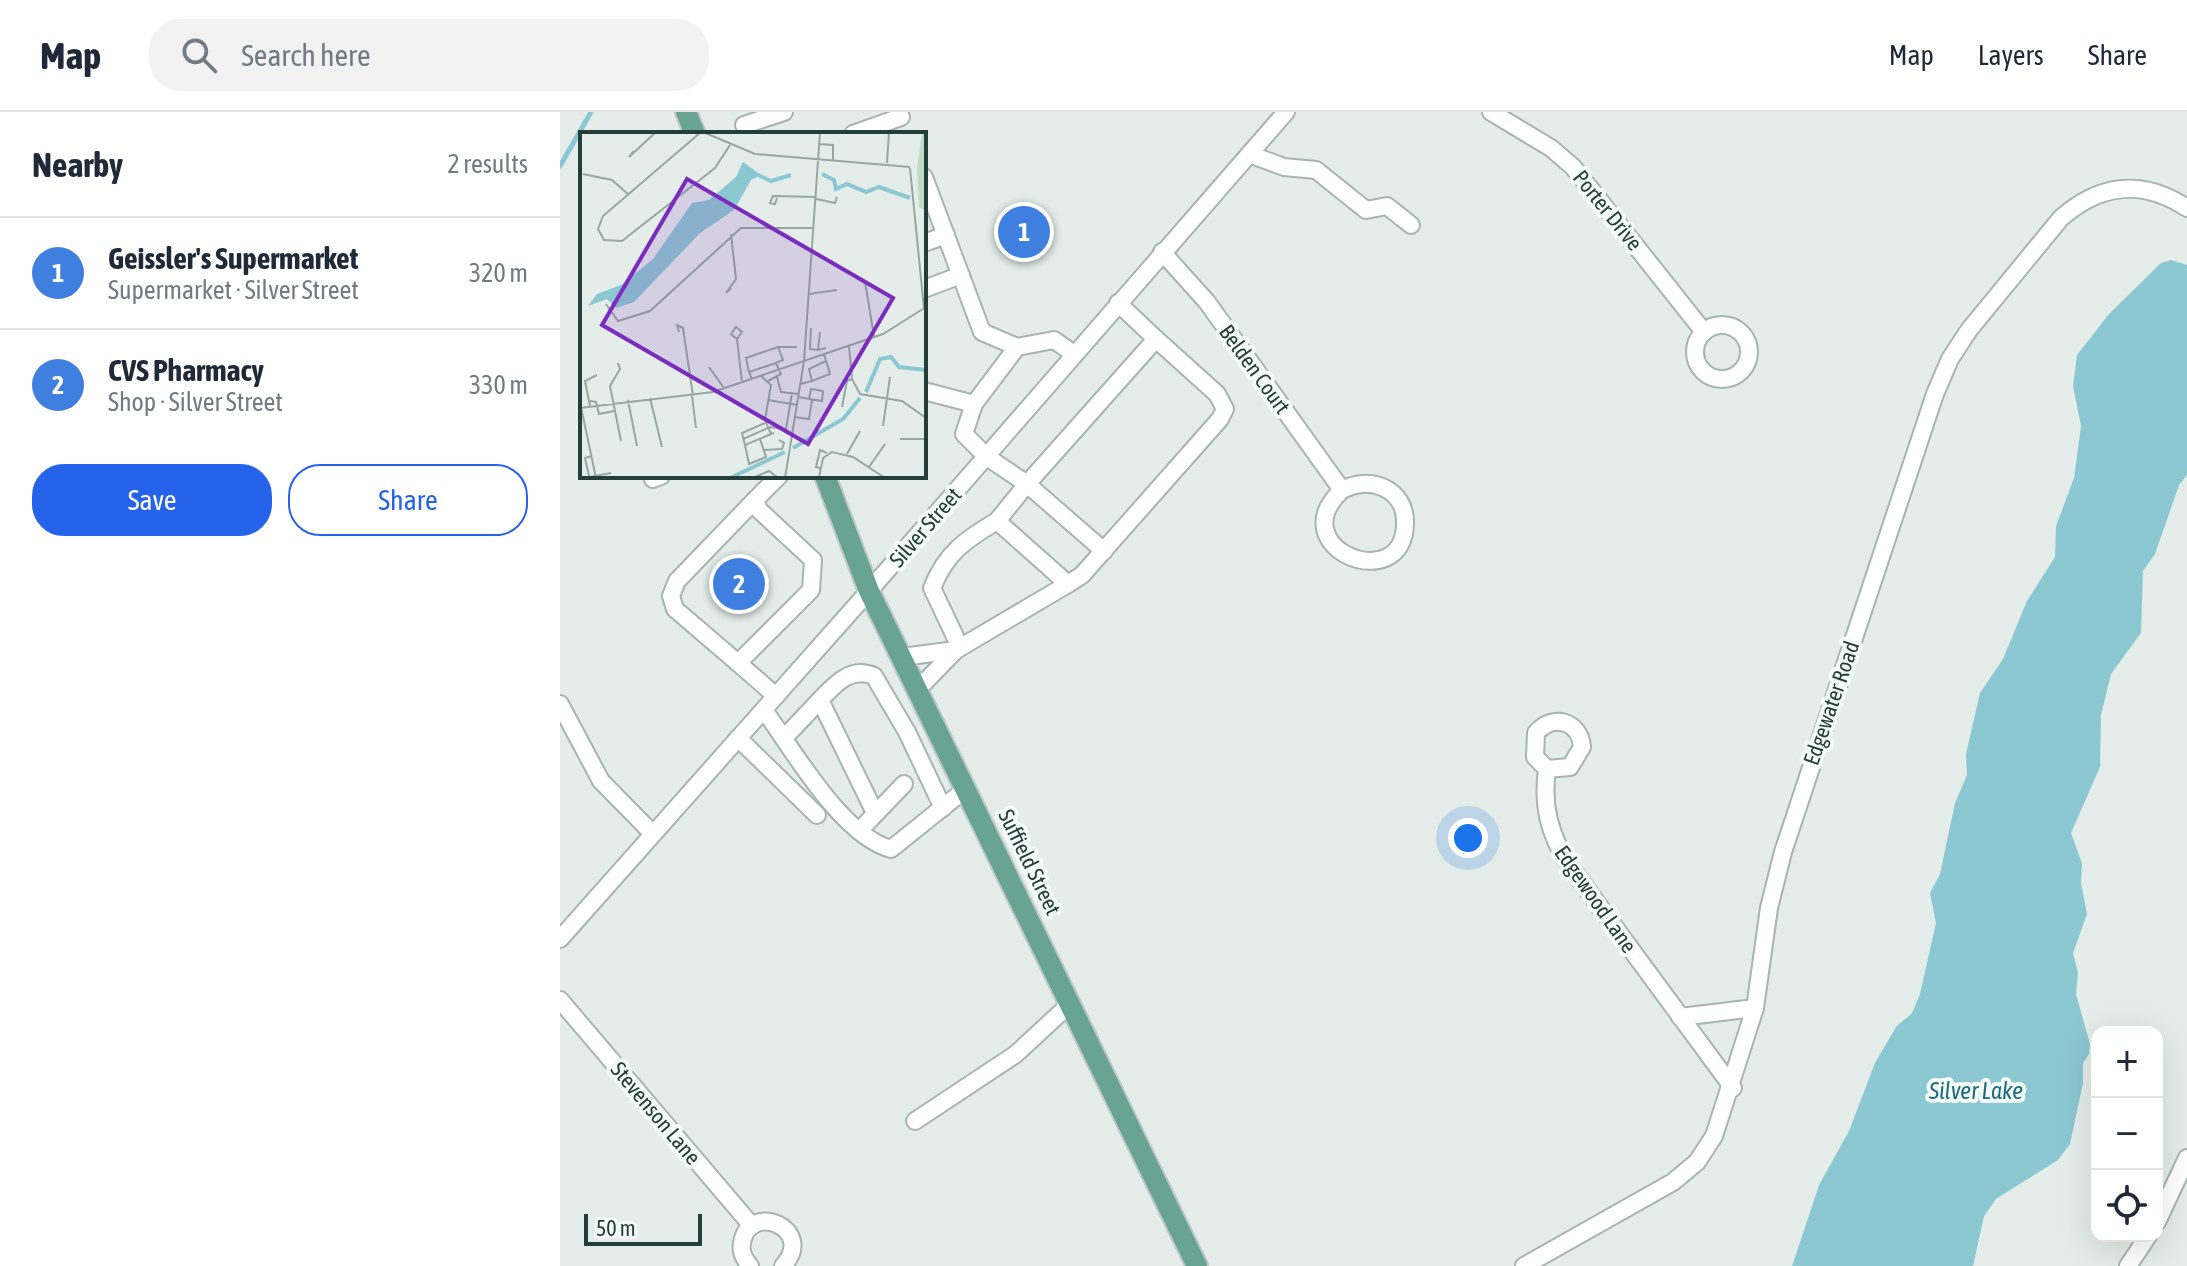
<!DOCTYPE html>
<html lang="en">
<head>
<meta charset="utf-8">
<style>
	:root { --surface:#fff; --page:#f2f2f3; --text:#1f2937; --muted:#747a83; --line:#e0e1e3; --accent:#2563eb }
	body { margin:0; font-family:"Asap Condensed",sans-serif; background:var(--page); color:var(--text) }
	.controls { position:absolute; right:24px; bottom:24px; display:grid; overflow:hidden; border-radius:16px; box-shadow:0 8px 32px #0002 }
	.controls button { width:72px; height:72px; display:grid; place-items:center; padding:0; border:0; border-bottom:2px solid var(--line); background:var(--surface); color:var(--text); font:40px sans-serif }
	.scale { position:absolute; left:24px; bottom:20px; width:118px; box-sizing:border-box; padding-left:8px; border:4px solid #233f37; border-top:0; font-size:22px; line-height:28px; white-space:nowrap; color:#233f37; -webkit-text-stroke:6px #f4faf7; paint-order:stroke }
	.you { position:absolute; left:908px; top:726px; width:28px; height:28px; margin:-20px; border:6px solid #fff; border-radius:50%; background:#1a73e8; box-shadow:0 0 0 12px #1a73e833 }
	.badge { display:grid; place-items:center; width:52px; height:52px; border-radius:50%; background:var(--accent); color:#fff; font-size:26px; font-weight:700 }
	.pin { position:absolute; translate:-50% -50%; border:4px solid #fff; box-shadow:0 2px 8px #0006 }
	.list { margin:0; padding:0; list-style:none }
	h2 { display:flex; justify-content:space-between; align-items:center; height:104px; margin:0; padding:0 32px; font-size:34px }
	h2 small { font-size:26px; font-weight:400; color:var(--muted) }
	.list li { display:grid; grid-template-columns:52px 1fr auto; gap:24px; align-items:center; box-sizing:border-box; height:112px; padding:0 32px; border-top:2px solid var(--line) }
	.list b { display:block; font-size:30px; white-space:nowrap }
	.list p { margin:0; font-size:26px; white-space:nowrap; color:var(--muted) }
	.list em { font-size:26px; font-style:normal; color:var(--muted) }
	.actions { display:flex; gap:16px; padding:24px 32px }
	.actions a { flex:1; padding:18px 0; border:2px solid var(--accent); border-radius:32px; text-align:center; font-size:28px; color:var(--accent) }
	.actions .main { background:var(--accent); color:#fff }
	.icon { flex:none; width:44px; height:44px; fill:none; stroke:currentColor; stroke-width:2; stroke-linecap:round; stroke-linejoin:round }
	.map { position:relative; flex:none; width:1627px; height:1154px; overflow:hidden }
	header { display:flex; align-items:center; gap:48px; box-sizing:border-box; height:112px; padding:0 40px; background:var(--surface); border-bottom:2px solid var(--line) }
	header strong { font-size:38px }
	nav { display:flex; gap:44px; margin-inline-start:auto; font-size:28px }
	.search { width:560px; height:72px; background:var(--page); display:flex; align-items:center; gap:20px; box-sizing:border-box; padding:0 28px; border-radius:32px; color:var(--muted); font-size:30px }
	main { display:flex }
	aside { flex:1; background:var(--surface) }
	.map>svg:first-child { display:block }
	.water { fill:#8cc8d2 }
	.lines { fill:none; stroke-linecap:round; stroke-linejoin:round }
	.stream { stroke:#8cc8d2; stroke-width:5 }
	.minor-casing { stroke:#a6b5b0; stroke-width:20 }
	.major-casing { stroke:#c1c9c7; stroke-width:24 }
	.minor { stroke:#fff; stroke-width:16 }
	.major { stroke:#68a393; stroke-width:20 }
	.labels { text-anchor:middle; stroke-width:8; stroke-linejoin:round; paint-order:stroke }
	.street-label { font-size:22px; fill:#233f37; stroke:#f4faf7 }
	.water-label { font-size:24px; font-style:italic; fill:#1d6c7b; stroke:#f4faf7 }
	.inset-river { fill:none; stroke:#8cc8d2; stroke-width:4 }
	.inset-road { fill:none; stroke:#97a7a2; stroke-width:2 }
	.view { fill:#7b2cbf; fill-opacity:0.15; stroke:#7b2cbf; stroke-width:4 }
	.inset-edge { fill:none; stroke:#233f37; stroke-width:4 }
</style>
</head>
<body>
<header>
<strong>Map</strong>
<div class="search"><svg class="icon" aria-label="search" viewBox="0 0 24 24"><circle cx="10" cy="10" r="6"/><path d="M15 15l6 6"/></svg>Search here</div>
<nav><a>Map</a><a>Layers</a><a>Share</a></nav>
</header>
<main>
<aside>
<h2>Nearby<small>2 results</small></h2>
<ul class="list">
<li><span class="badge" style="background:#3f7fe0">1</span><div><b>Geissler's Supermarket</b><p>Supermarket · Silver Street</p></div><em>320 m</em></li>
<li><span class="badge" style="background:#3f7fe0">2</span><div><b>CVS Pharmacy</b><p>Shop · Silver Street</p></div><em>330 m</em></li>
</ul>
<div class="actions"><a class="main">Save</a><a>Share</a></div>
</aside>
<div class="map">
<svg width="1627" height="1154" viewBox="0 0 1627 1154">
	<rect width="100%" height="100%" fill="#e4ede9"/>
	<polygon class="water" points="1611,148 1627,153 1627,363 1619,373 1595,442 1583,459 1581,521 1551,562 1541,603 1540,655 1511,721 1522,751 1521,771 1527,802 1513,841 1518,861 1516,882 1530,932 1529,942 1523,951 1523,971 1510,1032 1498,1048 1436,1087 1424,1104 1413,1154 1232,1154 1259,1073 1289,1019 1315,951 1336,915 1352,901 1360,882 1376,811 1370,781 1380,762 1395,691 1407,663 1406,642 1420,581 1443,547 1467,489 1495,445 1496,414 1514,366 1521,314 1513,274 1517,243 1549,202 1601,151"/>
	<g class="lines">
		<polyline class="stream" points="0,54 31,0"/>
		<defs>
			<g id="minor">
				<polyline points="931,0 991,36 1013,55 1144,220"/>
				<polyline points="188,22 184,13 224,0"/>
				<polyline points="293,22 341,5"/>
				<polyline points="689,42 724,55 756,58 806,98 827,94 851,113"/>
				<polyline points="364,65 422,220 457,235 494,228 514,242"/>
				<polyline points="364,131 386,123"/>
				<path d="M602 140 647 190 782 378C719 437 846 486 845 410 845 376 809 363 782 378"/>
				<polyline points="364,177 401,163"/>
				<circle cx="1162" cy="240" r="27"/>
				<polyline points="457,235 414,292 404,322 427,345 467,372 596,227 558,191"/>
				<polyline points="364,279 414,292"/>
				<polyline points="92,364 93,367 101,364"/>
				<polyline points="508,472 522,463 660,307 665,297 657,282 596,227"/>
				<path d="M400 535 372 476C386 441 405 428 437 409"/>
				<polyline points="396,538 508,472 437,409 467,372 544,439"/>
				<polyline points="342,545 396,538 358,577"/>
				<polyline points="178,551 115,497 111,484 117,469 195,388"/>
				<polyline points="216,584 178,551 251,478 253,448 199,398 195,388 219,364"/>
				<path d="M260 588C275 572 291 554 314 564L347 620 383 696"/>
				<polyline points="0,592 41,669 93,722"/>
				<path d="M204 598C233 638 282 724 331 737L407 676"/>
				<polyline points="178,626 257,703"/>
				<polyline points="224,626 260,588 315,701"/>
				<path d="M987 657 975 645 976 621C993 601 1020 609 1022 635L1010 655 987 657C982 693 989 722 1009 753L1173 976"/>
				<polyline points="299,719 344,672"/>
				<polyline points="0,827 309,479 726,0"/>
				<polyline points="0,888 192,1114"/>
				<polyline points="1120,905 1195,896"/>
				<polyline points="355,1009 456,942 511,891"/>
				<polyline points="1597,1110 1627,1046"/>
				<path d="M190 1154C184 1147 180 1140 182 1131 189 1088 257 1117 223 1154"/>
				<path d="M964 1154 1113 1070 1137 1050 1154 1024 1195 896 1209 796 1223 740 1375 282 1390 247 1409 218 1501 106C1541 71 1583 67 1627 96"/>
				<polyline points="1568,1154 1588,1124"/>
			</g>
			<g id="major">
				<polyline points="126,0 135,22"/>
				<polyline points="265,364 309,479 637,1154"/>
			</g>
		</defs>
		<use href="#minor" class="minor-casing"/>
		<use href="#major" class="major-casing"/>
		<use href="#minor" class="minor"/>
		<use href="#major" class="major"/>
	</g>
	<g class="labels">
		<g class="street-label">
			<text transform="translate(1048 98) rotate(51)" y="8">Porter Drive</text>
			<text transform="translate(695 257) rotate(54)" y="8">Belden Court</text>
			<text transform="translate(365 415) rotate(-49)" y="8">Silver Street</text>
			<text transform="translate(1271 591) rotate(-71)" y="8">Edgewater Road</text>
			<text transform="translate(470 750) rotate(64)" y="8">Suffield Street</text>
			<text transform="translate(1036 787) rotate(55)" y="8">Edgewood Lane</text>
			<text transform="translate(96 1001) rotate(50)" y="8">Stevenson Lane</text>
		</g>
		<g class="water-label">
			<text x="1416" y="987">Silver Lake</text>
		</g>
	</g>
	<g transform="translate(20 20)">
		<rect width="346" height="346" fill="#e4ede9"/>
		<path d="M342 0H346V79L339 75 337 36Z" fill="#bddec5"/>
		<path d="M163 30 181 43 171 48 154 78 120 101 54 170 36 176 27 167 8 174 17 162 41 153 73 127 112 71 129 68 156 45Z" fill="#8cc8d2"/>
		<path class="inset-river" d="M242 42 254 48 256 57 267 52 286 60 299 55 330 66M178 43 191 49 211 43M286 260 300 227 311 225 319 235 346 238M213 316 263 287 280 266M150 346 205 320"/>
		<path class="inset-road" d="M121 0 23 84 18 97 24 108 42 109 135 36 150 13M123 0 175 22 330 35M239 12 253 13V28M54 19 49 25 76 0M307 31 309 0M330 36 344 177M3 42 32 48 49 63M197 66 195 72 190 71 193 64 236 65M236 67 255 71 257 65M151 102 156 147 146 161 151 156M286 157 285 149 294 205M229 162 257 158M26 172 38 189 70 179 161 96H234M231 196 230 217 238 218M99 200 97 193 103 196 113 264M240 200 238 218 246 216M157 207 151 202 156 195 162 200 157 207 162 250M269 214 272 247 280 262 322 269 346 286M38 231 40 237 30 254 41 309M196 231 203 228 198 215H217M129 235 144 256M169 240 166 226 198 215M181 244 191 253 185 288 191 302M197 245 201 260 219 262M172 247 169 240 196 231 201 242 188 249M232 249 250 242 246 229M220 252 232 249 229 237 246 229 244 222M112 264 116 296M218 265 242 269 243 259 231 257 229 267M70 266 82 315M48 268 57 314M188 268 217 273M10 269 16 270 19 282 34 279M10 274 5 249 17 243M1 275 16 346M262 275 267 249 272 247M0 276 133 260 303 202 346 175M215 285 229 287 232 268M303 294 310 245M189 295 206 297 212 261M163 307 188 296M180 307 186 325 169 332 165 313 191 302 194 301M320 307H346M165 313 162 301 185 291M184 318 202 317 204 311 199 308M267 322 280 299M289 335 305 312M240 336 236 335 240 318 247 321M9 344 5 326 12 324M4 346 31 341M173 346 189 339 198 346M205 346 224 229 240 0M239 346 243 326 252 320 273 325 305 346"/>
		<path class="view" d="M107 47 313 166 228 312 22 193Z"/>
		<rect width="346" height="346" class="inset-edge"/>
	</g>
</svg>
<div class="controls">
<button>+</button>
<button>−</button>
<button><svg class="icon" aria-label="locate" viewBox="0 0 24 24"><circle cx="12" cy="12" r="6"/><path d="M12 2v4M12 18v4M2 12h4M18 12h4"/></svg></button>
</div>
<div class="scale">50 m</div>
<div class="you"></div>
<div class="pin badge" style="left:464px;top:120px;background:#3f7fe0">1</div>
<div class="pin badge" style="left:179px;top:472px;background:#3f7fe0">2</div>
</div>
</main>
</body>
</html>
